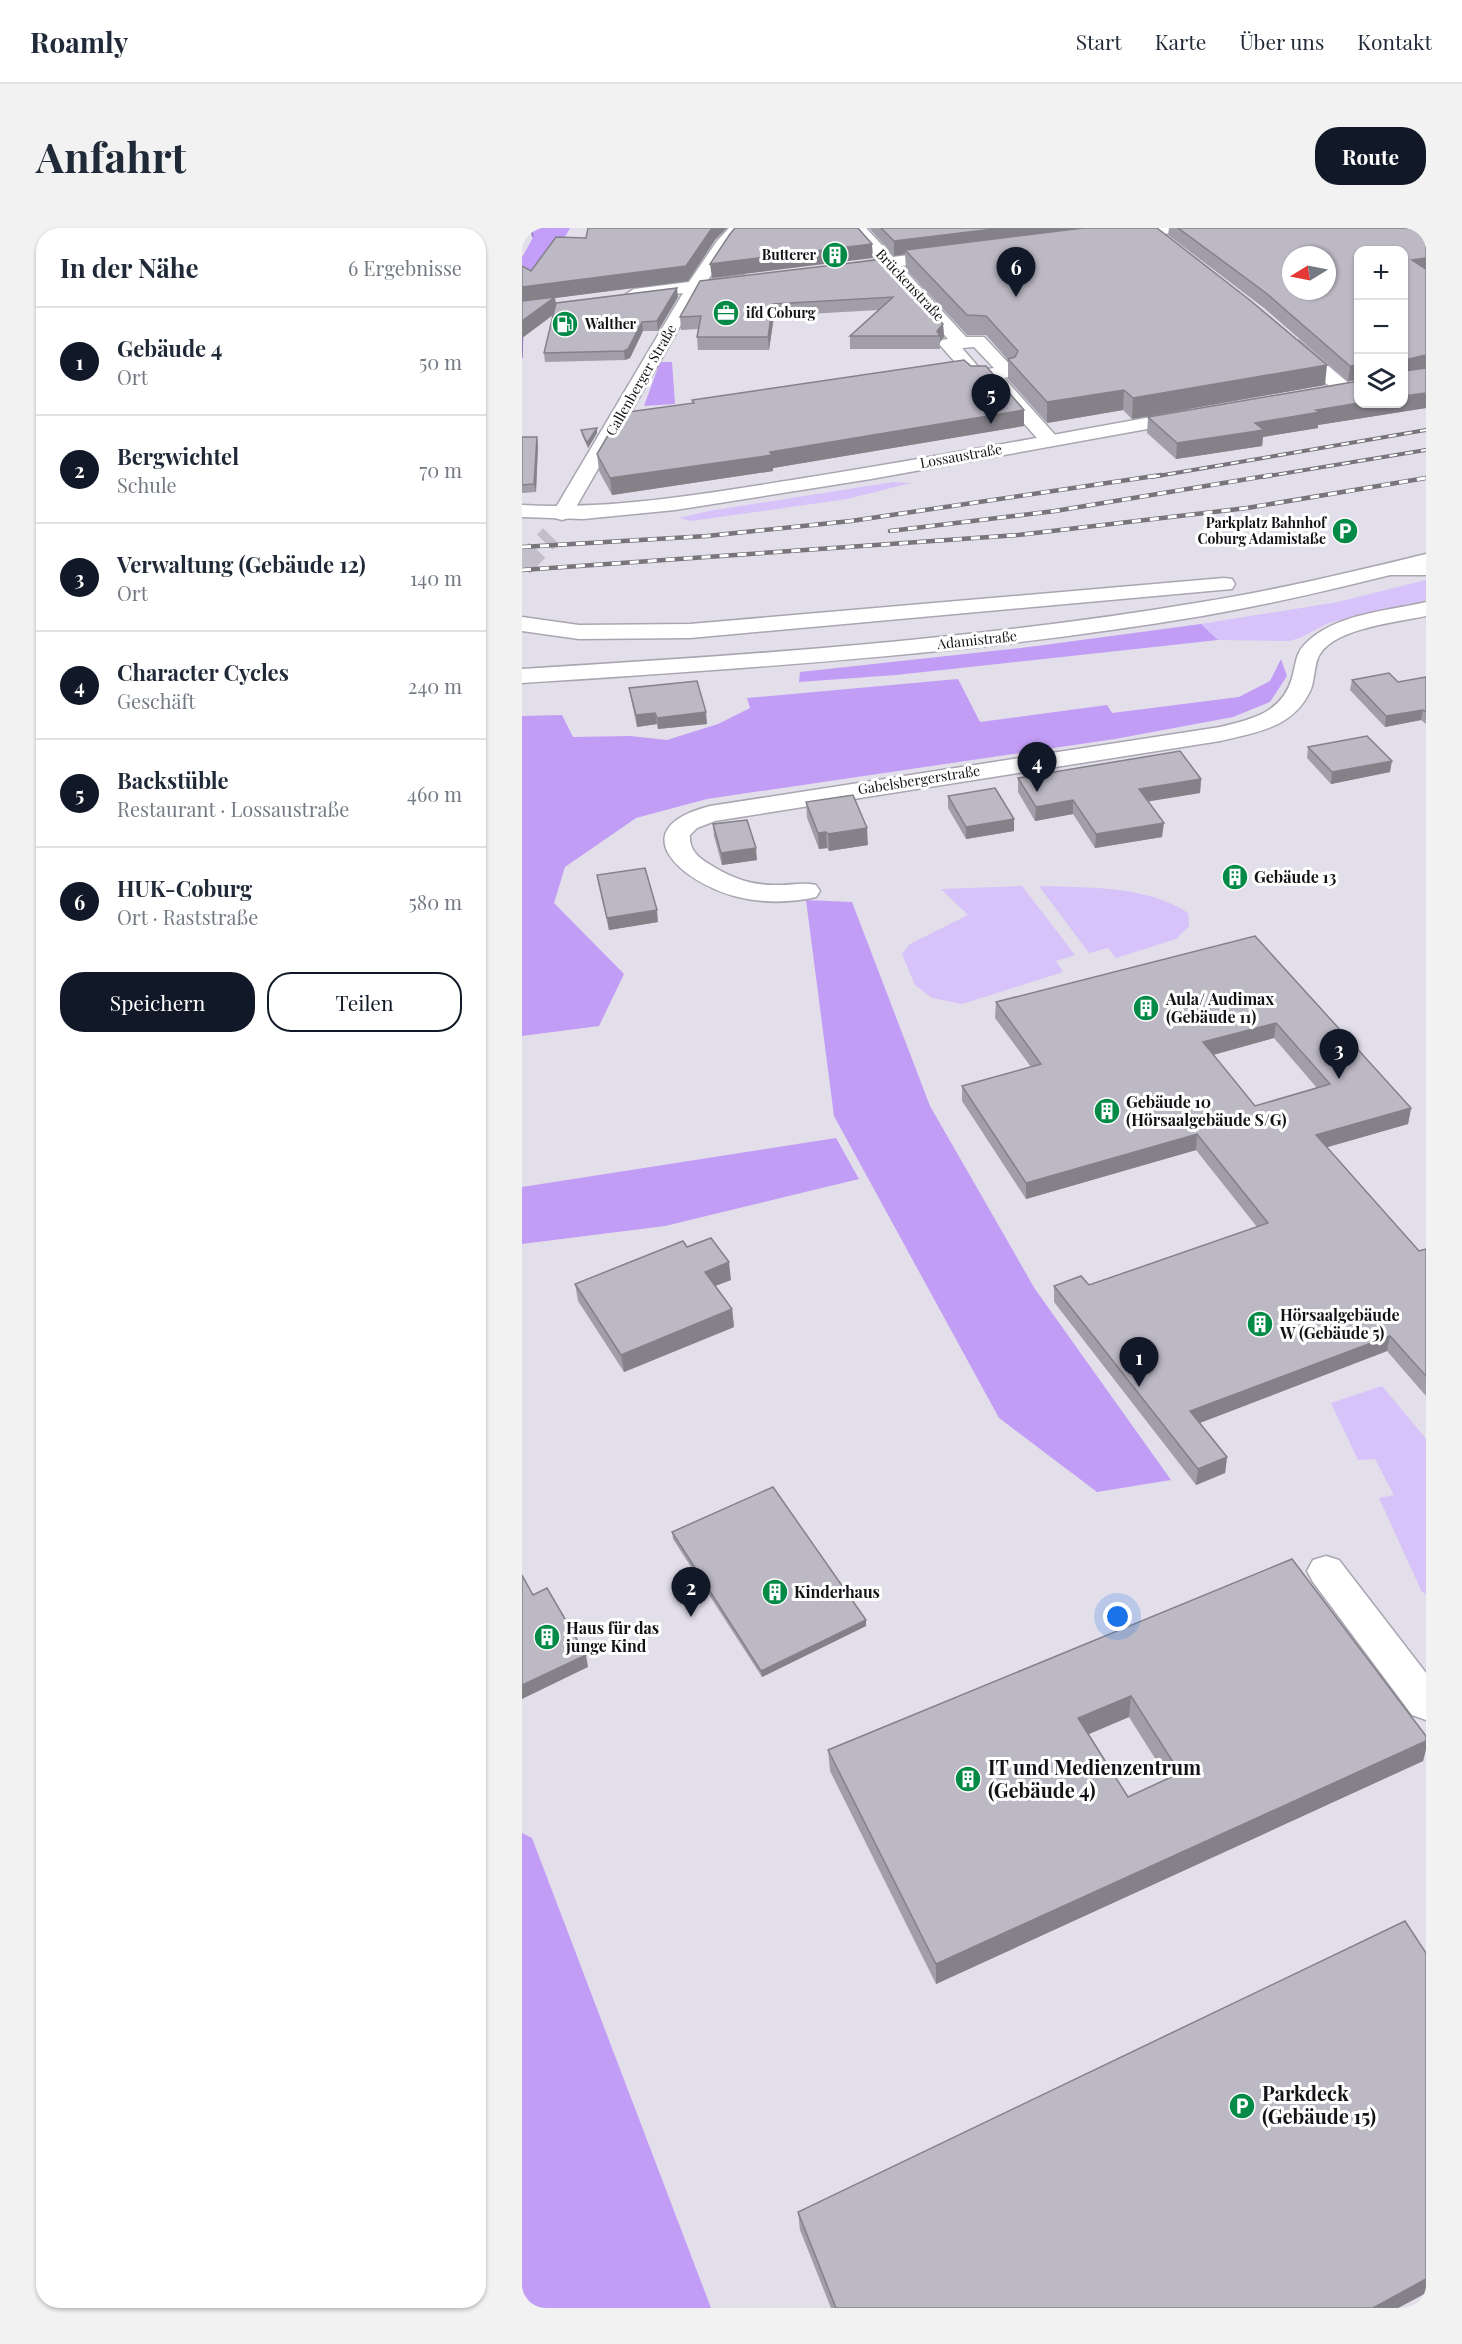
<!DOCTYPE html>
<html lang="de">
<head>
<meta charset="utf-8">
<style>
	:root { --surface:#fff; --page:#f2f2f3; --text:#1f2937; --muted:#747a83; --line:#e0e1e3; --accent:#111827 }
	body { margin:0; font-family:"Playfair Display",serif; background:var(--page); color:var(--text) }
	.controls { position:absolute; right:18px; top:18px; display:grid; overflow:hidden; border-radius:12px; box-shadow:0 2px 4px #0004 }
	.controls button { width:54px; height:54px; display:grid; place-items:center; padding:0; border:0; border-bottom:2px solid var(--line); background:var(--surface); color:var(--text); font:30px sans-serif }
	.compass { position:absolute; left:760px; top:18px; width:54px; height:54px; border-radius:50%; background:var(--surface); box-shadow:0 2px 4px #0004; rotate:260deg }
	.you { position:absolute; left:596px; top:1389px; width:21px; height:21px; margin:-15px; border:4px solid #fff; border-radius:50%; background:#1a73e8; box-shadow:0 0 0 9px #1a73e833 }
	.badge { display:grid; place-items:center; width:39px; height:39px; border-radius:50%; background:var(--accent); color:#fff; font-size:20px; font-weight:700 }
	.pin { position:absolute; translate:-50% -50px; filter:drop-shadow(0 2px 3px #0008) }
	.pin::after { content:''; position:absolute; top:32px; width:21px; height:18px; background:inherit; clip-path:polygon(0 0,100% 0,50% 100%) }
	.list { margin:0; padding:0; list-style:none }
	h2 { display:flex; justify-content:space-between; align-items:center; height:78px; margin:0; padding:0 24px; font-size:26px }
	h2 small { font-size:20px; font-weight:400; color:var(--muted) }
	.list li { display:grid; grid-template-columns:39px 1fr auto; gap:18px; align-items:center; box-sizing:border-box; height:108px; padding:0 24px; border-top:2px solid var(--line) }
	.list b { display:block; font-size:22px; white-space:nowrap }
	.list p { margin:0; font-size:20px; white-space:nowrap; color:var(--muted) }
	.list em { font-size:20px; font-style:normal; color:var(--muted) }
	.actions { display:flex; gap:12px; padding:18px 24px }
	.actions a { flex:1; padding:14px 0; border:2px solid var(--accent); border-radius:24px; text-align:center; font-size:21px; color:var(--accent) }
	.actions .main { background:var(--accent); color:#fff }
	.icon { flex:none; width:33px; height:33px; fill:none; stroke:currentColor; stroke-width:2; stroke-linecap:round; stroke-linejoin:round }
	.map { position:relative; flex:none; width:904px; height:2080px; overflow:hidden; border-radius:24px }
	header { display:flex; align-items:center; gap:36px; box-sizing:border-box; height:84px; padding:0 30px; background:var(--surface); border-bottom:2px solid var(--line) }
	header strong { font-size:28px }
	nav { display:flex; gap:33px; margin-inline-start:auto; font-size:21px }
	.intro { display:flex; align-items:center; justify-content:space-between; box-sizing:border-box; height:144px; padding:0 36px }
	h1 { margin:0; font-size:42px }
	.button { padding:15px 27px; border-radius:24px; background:var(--accent); color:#fff; font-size:21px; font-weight:700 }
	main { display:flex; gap:36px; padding:0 36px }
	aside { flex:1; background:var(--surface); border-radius:24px; box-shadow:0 2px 4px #0004 }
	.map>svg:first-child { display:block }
	.green { fill:#d7c2f9 }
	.forest { fill:#c29df6 }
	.water { fill:#c49ff9; stroke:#8f75b5; stroke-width:1.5 }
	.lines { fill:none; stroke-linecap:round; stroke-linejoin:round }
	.river { fill:#c49ff9; fill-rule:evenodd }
	.secondary-tunnel { stroke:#c3bfca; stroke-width:22; stroke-dasharray:22 11; stroke-linecap:butt }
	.street-casing { stroke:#a9a5b1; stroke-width:3 }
	.secondary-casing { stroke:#a9a5b1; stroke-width:3 }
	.highway-casing { stroke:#a9a5b1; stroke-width:3 }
	.street { fill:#fff; fill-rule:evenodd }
	.secondary { fill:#fff; fill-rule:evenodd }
	.highway { fill:#fff; fill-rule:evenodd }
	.rail-far1-casing { stroke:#77747c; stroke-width:4 }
	.rail-casing { stroke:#77747c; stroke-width:4.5 }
	.rail-far1 { stroke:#fff; stroke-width:2; stroke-dasharray:8; stroke-linecap:butt }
	.rail { stroke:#fff; stroke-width:3; stroke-dasharray:9; stroke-linecap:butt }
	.wall { fill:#a29ea9; fill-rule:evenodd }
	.shaded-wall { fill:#848189 }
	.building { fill:#bcb8c4; stroke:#848189; stroke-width:1.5; fill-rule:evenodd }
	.labels { text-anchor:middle; stroke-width:6; stroke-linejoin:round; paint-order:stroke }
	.far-poi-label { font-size:14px; font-weight:bold; fill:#131216; stroke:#fff; text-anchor:end }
	.far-street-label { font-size:14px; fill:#131216; stroke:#fff }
	.poi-label { font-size:16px; font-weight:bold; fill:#131216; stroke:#fff; text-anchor:start }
	.near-poi-label { font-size:20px; font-weight:bold; fill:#131216; stroke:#fff; text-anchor:start }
</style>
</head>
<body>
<header>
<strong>Roamly</strong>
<nav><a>Start</a><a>Karte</a><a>Über uns</a><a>Kontakt</a></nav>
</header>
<div class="intro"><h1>Anfahrt</h1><a class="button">Route</a></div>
<main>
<aside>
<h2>In der Nähe<small>6 Ergebnisse</small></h2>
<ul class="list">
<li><span class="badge">1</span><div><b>Gebäude 4</b><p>Ort</p></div><em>50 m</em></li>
<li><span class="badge">2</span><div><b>Bergwichtel</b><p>Schule</p></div><em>70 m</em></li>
<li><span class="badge">3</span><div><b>Verwaltung (Gebäude 12)</b><p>Ort</p></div><em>140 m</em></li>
<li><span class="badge">4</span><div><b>Character Cycles</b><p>Geschäft</p></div><em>240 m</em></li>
<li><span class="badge">5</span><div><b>Backstüble</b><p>Restaurant · Lossaustraße</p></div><em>460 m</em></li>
<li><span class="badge">6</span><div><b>HUK-Coburg</b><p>Ort · Raststraße</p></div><em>580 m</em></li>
</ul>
<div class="actions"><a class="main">Speichern</a><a>Teilen</a></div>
</aside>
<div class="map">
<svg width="904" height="2080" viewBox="0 0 904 2080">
	<rect width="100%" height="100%" fill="#e2deea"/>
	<g class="green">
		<polygon points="371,254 389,255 325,271 169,293 157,290 187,283"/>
		<polygon points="904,352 904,372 806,395 778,410 767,413 696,412 679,396 816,374"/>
		<polygon points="500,658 553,727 534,733 541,744 440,776 410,770 393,757 380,726 388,716 446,687 419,661"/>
		<path d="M517 658C567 660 623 657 666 685L667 698 654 711 594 730 586 720 567 725Z"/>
		<polygon points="860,1158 904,1211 904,1366 900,1364 857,1270 872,1267 853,1231 836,1232 809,1175"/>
	</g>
	<g class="forest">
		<polygon points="138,134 150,134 153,176 122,178"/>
		<polygon points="679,396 696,412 374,447 277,454 278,444 507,419"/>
		<polygon points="759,431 765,448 748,474 711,489 593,511 185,571 114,590 43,639 32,675 102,746 77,798 0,808 0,488 40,487 51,509 108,508 145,512 196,496 228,480 225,470 436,451 458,494 585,477 590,485 717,469 748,453"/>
		<polygon points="284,672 330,674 408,878 513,1061 649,1252 575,1264 477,1190 312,888"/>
		<polygon points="314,910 337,951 143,998 0,1016 0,959"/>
		<polygon points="0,1605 10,1610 189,2080 0,2080"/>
	</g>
	<polygon class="water" points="8,0 22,0 33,12 1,85 0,130 0,31 12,11"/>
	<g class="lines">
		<polygon class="river" points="16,0 48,0 12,65 0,68 0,30"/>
		<polyline class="secondary-tunnel" points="0,338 29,308"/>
		<defs>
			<g id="street">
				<polygon points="207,0 224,0 207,19 186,52 221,47 229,52 221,57 179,62 50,286 47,290 40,292 33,290 30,286 161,65 112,71 104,66 112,61 167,54 195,13"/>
				<path d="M327 0H344L371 29 427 22 433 24 435 27 433 30 379 38 444 109H462L491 140 494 144 491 148 482 150 535 209 538 213 535 217H521L464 152H449L417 116 420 112 426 111 363 40 320 46 314 44 312 41 314 38 355 32ZM452 119 472 140 459 142 440 120Z"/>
				<polygon points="610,0 658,0 650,5 591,12 583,7 585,4"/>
				<polygon points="771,112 777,113 830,158 832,162 830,166 816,166 765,121 762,117 765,113"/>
				<polygon points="904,335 904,347 862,347 859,342 862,337"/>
				<path d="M904 374V388C876 394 814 400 798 426 792 435 793 451 789 461 772 500 735 504 698 513L193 593 175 600 168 607C167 621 175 629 187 636 209 650 230 658 257 657 270 657 282 654 294 657L298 663 294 669C268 675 238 675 212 668 159 653 99 601 188 578L698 499C730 491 760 485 770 450 774 437 773 426 783 416 812 386 865 383 904 374Z"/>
				<polygon points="804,1328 817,1332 904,1445 904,1492 890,1487 791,1354 785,1343 791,1332"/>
			</g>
			<path id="secondary" d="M668 182 675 184 677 188 675 192 349 251 153 282 61 291 0 289V277C91 282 180 266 270 252 403 231 536 206 668 182Z"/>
			<g id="highway">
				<path d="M904 326V338C830 357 755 375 680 388 455 426 227 440 0 455V441C227 427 455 412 680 374 755 362 830 344 904 326Z"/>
				<polygon points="702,350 710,351 713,356 710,361 168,410 57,411 0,403 0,389 57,397 168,396"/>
			</g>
		</defs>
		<use href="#street" class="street-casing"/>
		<use href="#secondary" class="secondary-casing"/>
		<use href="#highway" class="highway-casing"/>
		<use href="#street" class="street"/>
		<use href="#secondary" class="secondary"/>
		<use href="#highway" class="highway"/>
		<defs>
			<g id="rail-far1">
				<polyline points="630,249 904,202"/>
				<polyline points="741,249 904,222"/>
			</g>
			<g id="rail">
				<polyline points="368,303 533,283 750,247"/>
				<polyline points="0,319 185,308 329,293 639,247"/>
				<polyline points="0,342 496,307 725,280 904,250"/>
			</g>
		</defs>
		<use href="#rail-far1" class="rail-far1-casing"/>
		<use href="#rail" class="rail-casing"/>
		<use href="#rail-far1" class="rail-far1"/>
		<use href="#rail" class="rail"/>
	</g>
	<g class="wall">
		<polygon points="347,0 635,0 803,157 610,191 601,182 525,195 486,151 486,132 464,107 445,107 384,41 383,26 372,28"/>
		<polygon points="647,0 904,0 904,180 796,197 796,200 741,209 740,218 654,231 625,205 626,189 882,176 837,22 837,152 826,153 742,80 646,7"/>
		<polygon points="193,12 166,53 33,70 34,75 156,69 136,103 121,103 108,130 103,132 23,134 22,125 31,87 0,110 9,43"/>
		<polygon points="362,31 421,96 422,109 418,113 418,121 328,121 328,108 356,82 252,88 247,122 176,122 175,109 176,101 159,102 158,89"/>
		<polygon points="449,138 502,182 502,198 251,240 251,243 90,267 77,243 75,226 170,175 170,172"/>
		<polygon points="75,200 75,205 66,220 60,207 59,202"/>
		<polygon points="0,209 16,217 14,264 0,265"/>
		<polygon points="904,449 904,496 899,492 863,499 828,462 830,452 876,454"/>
		<polygon points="107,460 185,496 136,501 135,496 115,499 109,471"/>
		<polygon points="786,519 868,544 809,556 785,530"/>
		<polygon points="496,550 679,551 678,565 626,573 640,609 573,620 551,586 513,593 496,564"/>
		<polygon points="426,568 492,603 444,611 426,580"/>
		<polygon points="284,574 346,617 307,623 305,620 297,621 285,590"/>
		<polygon points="191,596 235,632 200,637 192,608"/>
		<polygon points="75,647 136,694 87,702 77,659"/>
		<path d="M733 708 889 880 886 896 805 919 897 1023 904 1021V1168L865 1123 678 1195 705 1229 703 1245 674 1257 532 1074V1058L567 1057 735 999 674 922 504 971 440 873V858L509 839 473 790 474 774ZM752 810 795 860 733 878 691 827Z"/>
		<polygon points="165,1019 209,1052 193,1058 210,1081 212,1099 102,1144 56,1073 53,1056"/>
		<polygon points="150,1304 344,1392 344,1398 240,1449 151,1311"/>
		<path d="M770 1331 904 1508V1521L901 1533 414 1756 308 1543 306 1522ZM607 1489 646 1551 606 1569 567 1506Z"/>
		<polygon points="904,1725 904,2065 876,2080 309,2080 278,2002 276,1984"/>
	</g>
	<g class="shaded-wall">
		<polygon points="190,0 205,0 193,12 166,53 33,70 35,84 0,110 0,59"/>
		<polygon points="480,0 594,0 383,22 383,26 372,28 372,13"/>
		<polygon points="350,16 351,30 190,50 188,36"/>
		<polygon points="904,30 904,44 890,32"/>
		<polygon points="155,60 156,69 136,103 135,93"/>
		<polygon points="251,76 252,88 247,122 246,109"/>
		<polygon points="120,94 121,103 108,130 103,132 102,123"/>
		<polygon points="421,96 422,109 418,113 418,108 415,103"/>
		<polygon points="904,127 904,142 882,147 882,132"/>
		<polygon points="805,137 803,157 610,191 611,170"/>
		<polygon points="837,137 837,152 826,153 828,138"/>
		<polygon points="602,162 601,182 525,195 525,174"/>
		<polygon points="904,165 904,180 796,197 796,200 741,209 740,218 654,231 655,215 733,195 794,182 837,175 882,176 882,168"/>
		<polygon points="502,182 502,198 251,240 251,243 90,267 88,250"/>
		<polygon points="75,200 75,205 66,220 65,215"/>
		<polygon points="15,209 16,217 14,264 12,256"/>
		<polygon points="901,482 899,492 863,499 864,488"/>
		<polygon points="184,484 185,496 136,501 135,490"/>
		<polygon points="133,485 135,496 115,499 114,487"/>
		<polygon points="870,533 868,544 809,556 810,544"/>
		<polygon points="679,551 678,565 617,575 617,561"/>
		<polygon points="551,572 551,586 513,593 514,579"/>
		<polygon points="492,591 492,603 444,611 444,599"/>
		<polygon points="642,595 640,609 573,620 574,606"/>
		<polygon points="345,600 346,617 307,623 306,606"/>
		<polygon points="304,604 305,620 297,621 296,605"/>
		<polygon points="234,620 235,632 200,637 199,625"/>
		<polygon points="135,682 136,694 87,702 85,690"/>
		<polygon points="754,795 752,810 680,830 681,814"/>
		<polygon points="889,880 886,896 792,923 794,907"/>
		<polygon points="675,906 674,922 504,971 504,955"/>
		<polygon points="207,1034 209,1052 185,1061 183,1044"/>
		<polygon points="210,1081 212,1099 102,1144 99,1127"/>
		<polygon points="868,1108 865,1123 667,1199 668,1183"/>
		<polygon points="705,1229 703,1245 674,1257 676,1241"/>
		<polygon points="344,1392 344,1398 240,1449 239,1443"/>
		<polygon points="64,1427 66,1439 0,1471 0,1457"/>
		<polygon points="609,1468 607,1489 555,1511 556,1490"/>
		<polygon points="904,1513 904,1521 901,1533 414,1756 414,1736"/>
		<polygon points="904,2051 904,2065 876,2080 851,2080"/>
	</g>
	<g class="building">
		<polygon points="66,0 190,0 164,38 0,59 0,38 9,43 34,9 64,10"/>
		<polygon points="213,0 336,0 350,16 188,36 208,6"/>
		<polygon points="359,0 480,0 372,13"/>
		<polygon points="561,0 635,0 729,73 805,137 611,170 602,162 525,174 486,131 493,129 496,123 464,88 445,87 383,22"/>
		<path d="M656 0H904V30L890 32 904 41V127L882 132 883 143 904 140V165L882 168V22H837V137L828 138 744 65ZM769 27H805V63H769Z"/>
		<polygon points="362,31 421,96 415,103 418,108 328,108 371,69 251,76 246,109 175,109 179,88 158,89 178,53"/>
		<polygon points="155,60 135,93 120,94 106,121 102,123 22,125 34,75"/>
		<polygon points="33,69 0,93 0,73"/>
		<polygon points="442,132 449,138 464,138 502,182 248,224 250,227 88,250 75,226 99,185 172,175 170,172"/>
		<polygon points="837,153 837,175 794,182 798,184 733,195 742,202 655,215 626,189"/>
		<polygon points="75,200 65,215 59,202"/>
		<polygon points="0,209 15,209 12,256 0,257"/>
		<polygon points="867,445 876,454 904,449 904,484 901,482 864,488 830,452"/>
		<polygon points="175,453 184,484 135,490 133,485 114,487 107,460"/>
		<polygon points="845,508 870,533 810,544 786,519"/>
		<polygon points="658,523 679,551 617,561 642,595 574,606 551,572 514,579 496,550"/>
		<polygon points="473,560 492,591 444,599 426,568"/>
		<polygon points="331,567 345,600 306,606 304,604 296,605 284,574"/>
		<polygon points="225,592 234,620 199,625 191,596"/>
		<polygon points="123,640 135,682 85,690 75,647"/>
		<path d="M733 708 889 880 794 907 897 1023 904 1021V1148L868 1108 668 1183 705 1229 676 1241 532 1058 559 1048 567 1057 746 995 675 906 504 955 440 858 519 836 474 774ZM754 795 808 856 733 878 681 814Z"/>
		<polygon points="189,1010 207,1034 183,1044 210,1081 99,1127 53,1056 161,1013 165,1019"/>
		<polygon points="251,1259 344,1392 239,1443 150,1304"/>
		<path d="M770 1331 904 1508V1513L414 1736 306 1522ZM609 1468 658 1545 606 1569 556 1490Z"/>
		<polygon points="0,1347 11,1367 25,1360 64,1427 0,1457"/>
		<polygon points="883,1693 904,1725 904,2051 851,2080 314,2080 276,1984"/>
	</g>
	<defs>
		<symbol id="building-disc" viewBox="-11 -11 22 22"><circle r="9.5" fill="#048a47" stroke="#fff"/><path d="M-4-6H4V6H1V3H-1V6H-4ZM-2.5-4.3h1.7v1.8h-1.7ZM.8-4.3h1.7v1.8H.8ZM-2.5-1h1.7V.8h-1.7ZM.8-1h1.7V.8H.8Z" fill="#fff"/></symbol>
		<symbol id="office-disc" viewBox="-11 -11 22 22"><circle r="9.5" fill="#048a47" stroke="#fff"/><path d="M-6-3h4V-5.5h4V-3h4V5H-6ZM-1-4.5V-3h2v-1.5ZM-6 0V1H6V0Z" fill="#fff"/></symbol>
		<symbol id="fuel-disc" viewBox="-11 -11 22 22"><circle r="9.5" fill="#048a47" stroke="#fff"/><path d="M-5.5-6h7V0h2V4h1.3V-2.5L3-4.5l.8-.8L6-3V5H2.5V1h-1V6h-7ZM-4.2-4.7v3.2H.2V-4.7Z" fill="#fff"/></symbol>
		<symbol id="parking-disc" viewBox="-11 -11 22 22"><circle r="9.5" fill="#048a47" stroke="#fff"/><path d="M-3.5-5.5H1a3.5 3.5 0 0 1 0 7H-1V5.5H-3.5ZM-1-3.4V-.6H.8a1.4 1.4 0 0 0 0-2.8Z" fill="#fff"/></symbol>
	</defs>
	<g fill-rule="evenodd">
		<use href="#building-disc" x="298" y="12" width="30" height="30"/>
		<use href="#office-disc" x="189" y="70" width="30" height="30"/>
		<use href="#fuel-disc" x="28" y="81" width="30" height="30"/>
		<use href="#parking-disc" x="808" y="288" width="30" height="30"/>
		<use href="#building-disc" x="698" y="634" width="30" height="30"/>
		<use href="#building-disc" x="609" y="765" width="30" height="30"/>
		<use href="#building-disc" x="570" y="868" width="30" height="30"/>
		<use href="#building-disc" x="723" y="1081" width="30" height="30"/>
		<use href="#building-disc" x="238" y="1349" width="30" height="30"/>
		<use href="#building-disc" x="10" y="1394" width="30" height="30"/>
		<use href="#building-disc" x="431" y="1536" width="30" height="30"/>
		<use href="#parking-disc" x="705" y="1863" width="30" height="30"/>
	</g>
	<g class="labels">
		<g class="far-poi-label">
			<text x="294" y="32">Butterer</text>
			<text x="224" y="90" text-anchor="start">ifd Coburg</text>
			<text x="63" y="101" text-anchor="start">Walther</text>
			<text x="804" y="300">Parkplatz Bahnhof<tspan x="804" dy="16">Coburg Adamistaße</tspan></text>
		</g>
		<g class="far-street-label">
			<text transform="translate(388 57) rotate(47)" y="5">Brückenstraße</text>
			<text transform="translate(119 152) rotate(-60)" y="5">Callenberger Straße</text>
			<text transform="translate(439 228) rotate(-10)" y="5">Lossaustraße</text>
			<text transform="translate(455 412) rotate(-6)" y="5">Adamistraße</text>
			<text transform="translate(397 552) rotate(-9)" y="5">Gabelsbergerstraße</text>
		</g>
		<g class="poi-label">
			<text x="732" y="655">Gebäude 13</text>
			<text x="644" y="777">Aula/ Audimax<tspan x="644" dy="18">(Gebäude 11)</tspan></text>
			<text x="604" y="880">Gebäude 10<tspan x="604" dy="18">(Hörsaalgebäude S/G)</tspan></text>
			<text x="758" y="1093">Hörsaalgebäude<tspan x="758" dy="18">W (Gebäude 5)</tspan></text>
			<text x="272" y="1370">Kinderhaus</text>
			<text x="44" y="1406">Haus für das<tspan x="44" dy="18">junge Kind</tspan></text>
		</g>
		<g class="near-poi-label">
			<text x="466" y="1547">IT und Medienzentrum<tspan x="466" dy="23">(Gebäude 4)</tspan></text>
			<text x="740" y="1873">Parkdeck<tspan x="740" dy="23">(Gebäude 15)</tspan></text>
		</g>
	</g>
</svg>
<div class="controls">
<button>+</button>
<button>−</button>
<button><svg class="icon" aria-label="layers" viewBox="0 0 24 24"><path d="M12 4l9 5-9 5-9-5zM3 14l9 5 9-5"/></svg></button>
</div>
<svg class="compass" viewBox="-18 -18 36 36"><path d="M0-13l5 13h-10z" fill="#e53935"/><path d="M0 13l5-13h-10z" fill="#747a83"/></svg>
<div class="you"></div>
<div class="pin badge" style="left:617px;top:1159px">1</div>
<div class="pin badge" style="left:169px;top:1389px">2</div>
<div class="pin badge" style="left:817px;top:851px">3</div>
<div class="pin badge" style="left:515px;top:564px">4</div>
<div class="pin badge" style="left:469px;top:196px">5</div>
<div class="pin badge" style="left:494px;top:69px">6</div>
</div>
</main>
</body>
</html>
